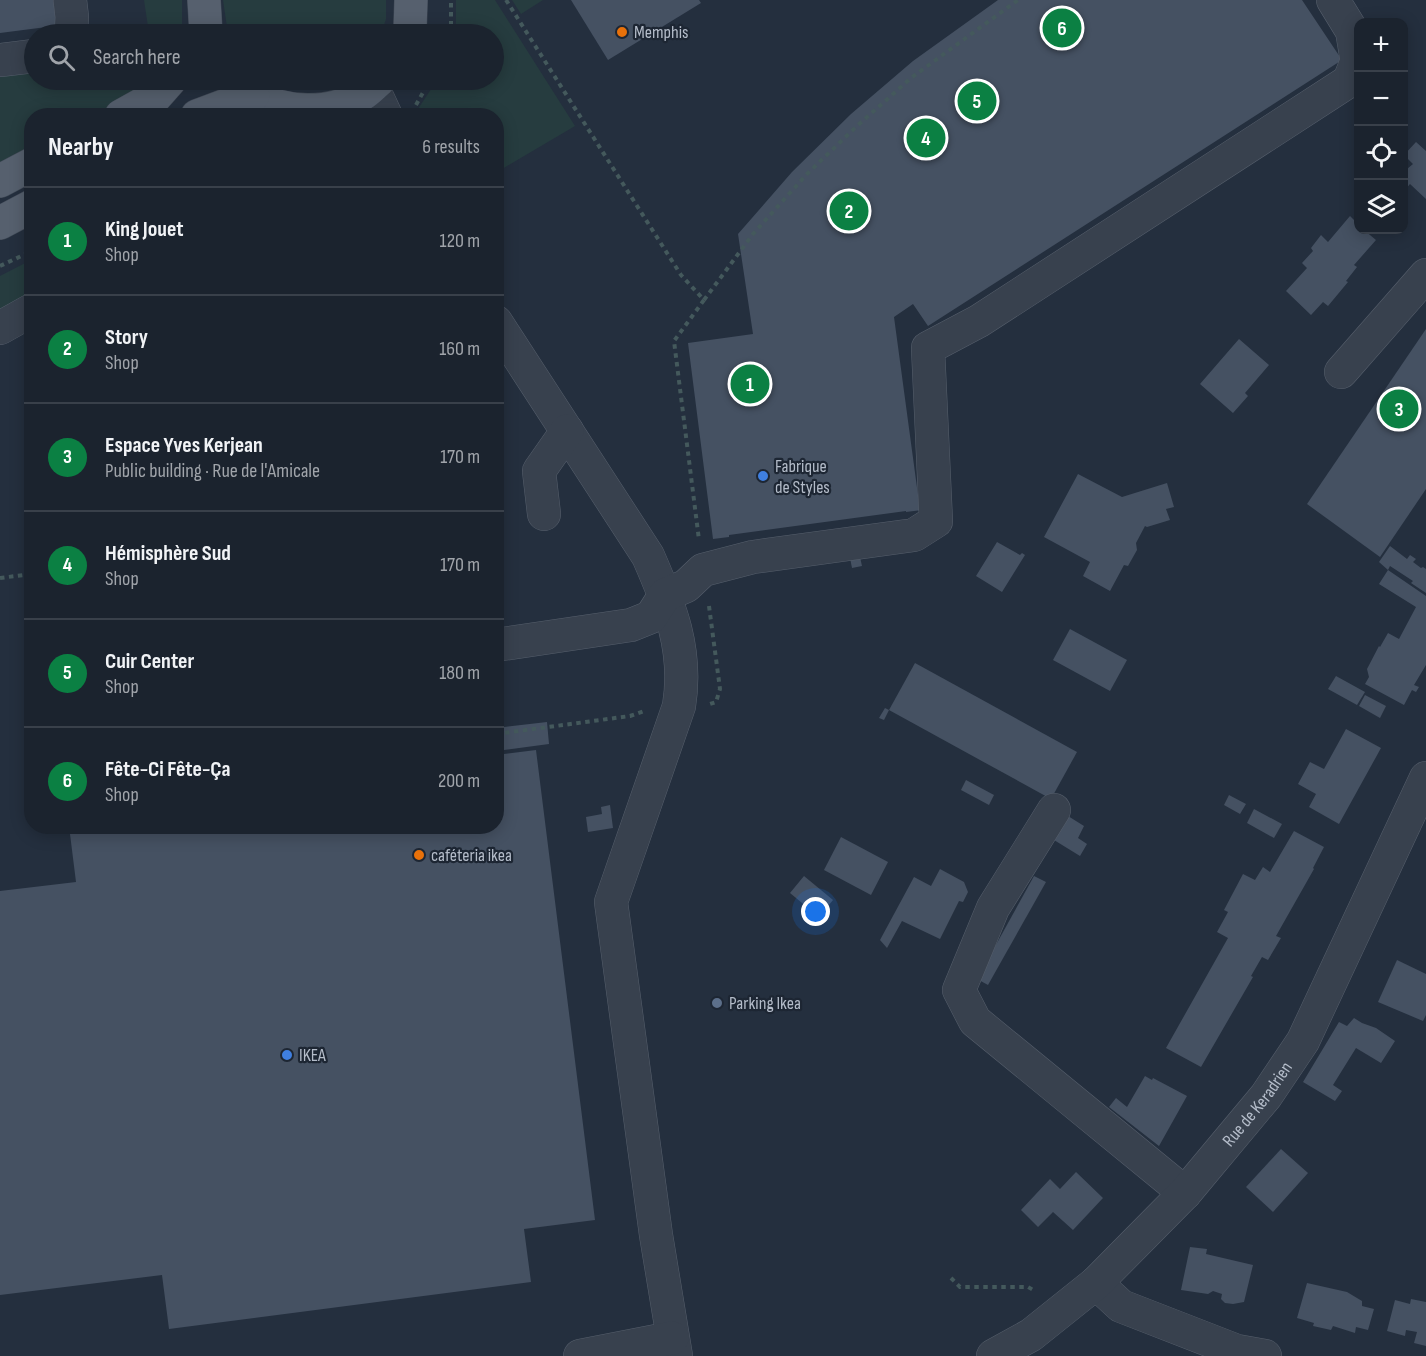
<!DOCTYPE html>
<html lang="en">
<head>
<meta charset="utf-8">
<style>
	:root { --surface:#1b232e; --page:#282f3a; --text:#f1f3f6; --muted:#a0a4aa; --line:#39404a; --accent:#0b8043 }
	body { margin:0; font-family:"Sofia Sans Condensed",sans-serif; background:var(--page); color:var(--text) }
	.controls { position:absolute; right:18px; top:18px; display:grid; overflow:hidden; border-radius:12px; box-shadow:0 3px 15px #0003 }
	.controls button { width:54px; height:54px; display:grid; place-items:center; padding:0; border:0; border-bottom:2px solid var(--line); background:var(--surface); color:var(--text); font:30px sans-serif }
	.you { position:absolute; left:816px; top:912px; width:21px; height:21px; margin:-15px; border:4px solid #fff; border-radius:50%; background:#1a73e8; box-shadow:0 0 0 9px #1a73e833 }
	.badge { display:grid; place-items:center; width:39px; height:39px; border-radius:50%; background:var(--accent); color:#fff; font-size:20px; font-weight:700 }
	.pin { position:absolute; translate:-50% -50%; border:3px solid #fff; box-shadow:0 2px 6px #0006 }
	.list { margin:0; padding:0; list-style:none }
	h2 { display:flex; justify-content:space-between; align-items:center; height:78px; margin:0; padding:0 24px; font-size:26px }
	h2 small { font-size:20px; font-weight:400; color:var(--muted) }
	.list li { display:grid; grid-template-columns:39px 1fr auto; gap:18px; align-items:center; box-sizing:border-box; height:108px; padding:0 24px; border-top:2px solid var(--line) }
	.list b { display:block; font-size:22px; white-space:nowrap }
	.list p { margin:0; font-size:20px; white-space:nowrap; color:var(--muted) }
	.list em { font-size:20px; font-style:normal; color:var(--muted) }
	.icon { flex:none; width:33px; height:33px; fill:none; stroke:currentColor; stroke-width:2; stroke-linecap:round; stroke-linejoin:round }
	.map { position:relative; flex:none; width:1426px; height:1356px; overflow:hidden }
	.search { position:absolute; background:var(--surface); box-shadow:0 3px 15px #0003; left:24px; top:24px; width:480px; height:66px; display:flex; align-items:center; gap:15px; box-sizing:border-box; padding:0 21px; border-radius:33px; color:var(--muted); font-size:22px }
	.panel { position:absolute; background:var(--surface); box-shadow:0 3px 15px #0003; left:24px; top:108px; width:480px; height:726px; border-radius:24px }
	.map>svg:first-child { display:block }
	.green { fill:#263c3f }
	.building { fill:#455162 }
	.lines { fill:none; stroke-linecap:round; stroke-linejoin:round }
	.minor-casing { stroke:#565f6c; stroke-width:34 }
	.major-casing { stroke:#414a57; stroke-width:34 }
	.path { stroke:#44595c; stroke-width:4; stroke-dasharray:4.5 4.5; stroke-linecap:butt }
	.minor { stroke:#38414e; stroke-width:33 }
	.major { stroke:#56606e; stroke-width:33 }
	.food-dot { fill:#e8710a; stroke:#1d2633; stroke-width:2 }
	.shop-dot { fill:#3f7fe0; stroke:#1d2633; stroke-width:2 }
	.service-dot { fill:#5c6f8a; stroke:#1d2633; stroke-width:2 }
	.labels { text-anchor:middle; stroke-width:4.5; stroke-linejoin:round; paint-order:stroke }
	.poi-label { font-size:18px; fill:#b4bcc9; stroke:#1d2633; text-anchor:start }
	.street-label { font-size:18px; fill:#b4bcc9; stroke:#1d2633 }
</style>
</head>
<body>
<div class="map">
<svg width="1426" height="1356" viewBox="0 0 1426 1356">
	<rect width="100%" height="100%" fill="#242f3e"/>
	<g class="green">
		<polygon points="144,0 182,0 182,28 180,34 89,34 148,27"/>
		<polygon points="223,0 386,0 386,19 381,34 228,34"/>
		<polygon points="456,0 495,0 575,126 497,172 496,116 414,115 437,80 494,80 494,34 456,34"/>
		<polygon points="512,0 543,0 521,14"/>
		<polygon points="34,62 34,80 155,80 98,115 32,116 31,152 0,168 0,66"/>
		<path d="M271 80H340C318 90 293 90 271 80Z"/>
		<polygon points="31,260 31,301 0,315 0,276"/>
	</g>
	<g class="building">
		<polygon points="0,0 59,0 62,25 0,33"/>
		<polygon points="571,0 699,0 701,3 608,60"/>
		<polygon points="998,0 1302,0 1342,60 928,326 913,304 894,317 918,495 920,494 922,510 906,512 906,511 729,535 729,537 713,539 688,343 753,334 738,234 792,172 851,114 913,61"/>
		<polygon points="1416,142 1426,151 1426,199 1410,184 1404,191 1404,164 1407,169 1413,164 1404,155"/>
		<polygon points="1350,216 1358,224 1358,230 1364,230 1376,240 1354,265 1357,267 1346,281 1348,282 1328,306 1323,302 1311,315 1286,291 1307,268 1302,263 1313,251 1311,248 1321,235 1328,242"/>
		<polygon points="1426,329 1426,489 1380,557 1307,504"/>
		<polygon points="1239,339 1269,365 1245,393 1248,396 1233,413 1200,384"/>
		<polygon points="1078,474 1122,497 1167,483 1174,507 1166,509 1170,520 1147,527 1145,526 1136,543 1137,550 1128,566 1124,565 1110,591 1083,576 1090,562 1044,537"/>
		<polygon points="997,542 1020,555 1022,553 1025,555 1002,592 976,576"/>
		<polygon points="1390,546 1407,559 1410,555 1416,559 1413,562 1421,568 1423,567 1426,569 1426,593 1411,583 1413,581 1390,566 1388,570 1426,596 1426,665 1414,685 1419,687 1416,692 1412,690 1404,705 1365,684 1369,677 1367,669 1379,646 1380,647 1388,633 1399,639 1416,607 1379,584 1388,570 1379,562"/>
		<polygon points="860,557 862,566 852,568 850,558"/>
		<polygon points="1070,629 1127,660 1110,691 1053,660"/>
		<polygon points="915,663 1077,752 1051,799 889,710"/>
		<polygon points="1336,676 1365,692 1357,705 1328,689"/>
		<polygon points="1365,695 1386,706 1380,718 1359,706"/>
		<polygon points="885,708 889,710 884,720 879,718"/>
		<polygon points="547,722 549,744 496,751 496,728"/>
		<polygon points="1346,729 1381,748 1339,824 1309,807 1316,794 1298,784 1310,762 1324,769"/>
		<polygon points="536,750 595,1220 524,1229 531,1282 169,1329 162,1275 0,1295 0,891 76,882 69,826 496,826 496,755"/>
		<polygon points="966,780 994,795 989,805 961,790"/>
		<polygon points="1229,795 1246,804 1240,814 1224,805"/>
		<polygon points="610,805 613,828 588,832 586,817 602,814 601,807"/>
		<polygon points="1254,809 1282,824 1274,838 1247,823"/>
		<polygon points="1068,816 1084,826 1078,838 1087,844 1080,856 1054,840"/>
		<polygon points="1294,831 1324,847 1313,868 1314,869 1276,936 1281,938 1268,960 1262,957 1251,976 1253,977 1201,1067 1166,1048 1228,938 1217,932 1228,912 1224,910 1243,874 1255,880 1263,867 1270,872"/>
		<polygon points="841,837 888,862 871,895 824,870"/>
		<polygon points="940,869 964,882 968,892 963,902 959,901 940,939 902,921 887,948 880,940 914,877 931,886"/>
		<polygon points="804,876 833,900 819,917 790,893"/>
		<polygon points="1034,876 1046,882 988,985 977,979"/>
		<polygon points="1397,960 1426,974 1426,1015 1423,1021 1378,1002"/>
		<polygon points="1354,1018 1362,1023 1376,1028 1395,1041 1381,1063 1356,1048 1333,1085 1342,1091 1335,1101 1303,1082 1339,1022 1347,1026"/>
		<polygon points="1145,1076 1152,1080 1153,1078 1187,1096 1159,1146 1109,1107 1116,1098 1127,1107"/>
		<polygon points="1281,1149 1308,1173 1273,1212 1246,1187"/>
		<polygon points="1076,1172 1103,1198 1073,1230 1053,1212 1038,1227 1021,1210 1050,1179 1060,1189"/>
		<polygon points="1190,1247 1207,1249 1206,1254 1253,1265 1244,1302 1233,1304 1225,1303 1221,1299 1222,1294 1213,1291 1208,1294 1181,1290"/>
		<polygon points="1307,1283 1347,1292 1362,1301 1362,1306 1374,1309 1368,1330 1356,1327 1355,1333 1333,1326 1331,1330 1313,1326 1314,1323 1297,1318"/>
		<polygon points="1411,1299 1426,1302 1426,1346 1414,1343 1417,1332 1406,1330 1405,1336 1387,1331 1395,1300 1410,1304"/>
	</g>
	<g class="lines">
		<defs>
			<g id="minor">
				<polyline points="70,0 72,17 71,34"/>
				<polyline points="0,60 34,56"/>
				<polyline points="372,86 386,116"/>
				<path d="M496 322 648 556C670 606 688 650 679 706L611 902 656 1235 676 1356"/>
				<polyline points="0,328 32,310"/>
				<polyline points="1341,372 1426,275"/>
				<polyline points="544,514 539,471 567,431"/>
				<polyline points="496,645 631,625 651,617 665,595 686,586 703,570 753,557 914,535 936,521 928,348 979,321 1349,81 1357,61 1352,31 1333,0"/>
				<polyline points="1054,810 993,908 959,990 975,1021 1185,1193"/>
				<polyline points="1096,1283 1121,1306 1237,1351 1265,1356"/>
				<polyline points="580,1356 672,1338"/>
				<path id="s1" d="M993 1356 1031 1335 1096 1283 1185 1193 1266 1096 1303 1041 1426 778"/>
			</g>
			<g id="major">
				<polyline points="204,0 206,34"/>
				<polyline points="407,34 410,30 411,0"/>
				<path d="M236 80C241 85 247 91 253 95 283 114 332 116 361 95 368 91 373 85 379 80"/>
				<polyline points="121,116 155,97 170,80"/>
				<polyline points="197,116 253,95"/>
				<polyline points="0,181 32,164"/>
				<polyline points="0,223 32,206"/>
			</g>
		</defs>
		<use href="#minor" class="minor-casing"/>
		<use href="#major" class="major-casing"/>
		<g class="path">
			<polyline points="506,0 681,275 704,300 674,341 699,540"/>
			<polyline points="448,34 451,26 451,0"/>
			<polyline points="416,105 430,80"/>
			<polyline points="0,266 32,251"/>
			<polyline points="704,300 753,234 807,174 857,126 911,78 1018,0"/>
			<polyline points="0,578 32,574"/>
			<polyline points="709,606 720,689 716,702 710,704"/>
			<polyline points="496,734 630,716 644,711"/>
			<polyline points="951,1278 960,1287 1028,1287 1035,1291"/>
		</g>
		<use href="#minor" class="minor"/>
		<use href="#major" class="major"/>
	</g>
	<g class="food-dot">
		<circle cx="622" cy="32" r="6"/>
		<circle cx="419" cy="855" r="6"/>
	</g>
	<g class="shop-dot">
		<circle cx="763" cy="476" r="6"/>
		<circle cx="287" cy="1055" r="6"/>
	</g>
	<circle class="service-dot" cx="717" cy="1003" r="6"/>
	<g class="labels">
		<g class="poi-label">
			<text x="634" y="38">Memphis</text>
			<text x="775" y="472">Fabrique<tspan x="775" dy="21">de Styles</tspan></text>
			<text x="431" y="861">caféteria ikea</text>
			<text x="729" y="1009">Parking Ikea</text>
			<text x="299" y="1061">IKEA</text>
		</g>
		<g class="street-label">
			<text dy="6" stroke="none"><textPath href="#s1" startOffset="368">Rue de Keradrien</textPath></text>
		</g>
	</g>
</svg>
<div class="controls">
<button>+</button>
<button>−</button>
<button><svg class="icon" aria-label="locate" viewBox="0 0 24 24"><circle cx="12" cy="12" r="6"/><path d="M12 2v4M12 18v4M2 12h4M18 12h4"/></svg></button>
<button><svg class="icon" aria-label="layers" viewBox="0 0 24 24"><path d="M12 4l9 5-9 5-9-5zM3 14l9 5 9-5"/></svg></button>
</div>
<div class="you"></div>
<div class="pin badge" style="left:750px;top:384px">1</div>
<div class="pin badge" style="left:849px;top:211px">2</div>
<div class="pin badge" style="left:1399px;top:409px">3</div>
<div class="pin badge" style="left:926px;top:138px">4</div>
<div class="pin badge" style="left:977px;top:101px">5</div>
<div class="pin badge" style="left:1062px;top:28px">6</div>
<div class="search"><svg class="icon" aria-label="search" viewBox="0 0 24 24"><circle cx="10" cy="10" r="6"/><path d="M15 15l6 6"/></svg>Search here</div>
<section class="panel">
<h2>Nearby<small>6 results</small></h2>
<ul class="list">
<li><span class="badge">1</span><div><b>King Jouet</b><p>Shop</p></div><em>120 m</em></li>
<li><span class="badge">2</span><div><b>Story</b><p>Shop</p></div><em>160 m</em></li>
<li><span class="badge">3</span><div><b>Espace Yves Kerjean</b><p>Public building · Rue de l'Amicale</p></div><em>170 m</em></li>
<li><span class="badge">4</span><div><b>Hémisphère Sud</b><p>Shop</p></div><em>170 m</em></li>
<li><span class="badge">5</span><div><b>Cuir Center</b><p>Shop</p></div><em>180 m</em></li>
<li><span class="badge">6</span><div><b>Fête-Ci Fête-Ça</b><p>Shop</p></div><em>200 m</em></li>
</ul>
</section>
</div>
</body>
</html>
